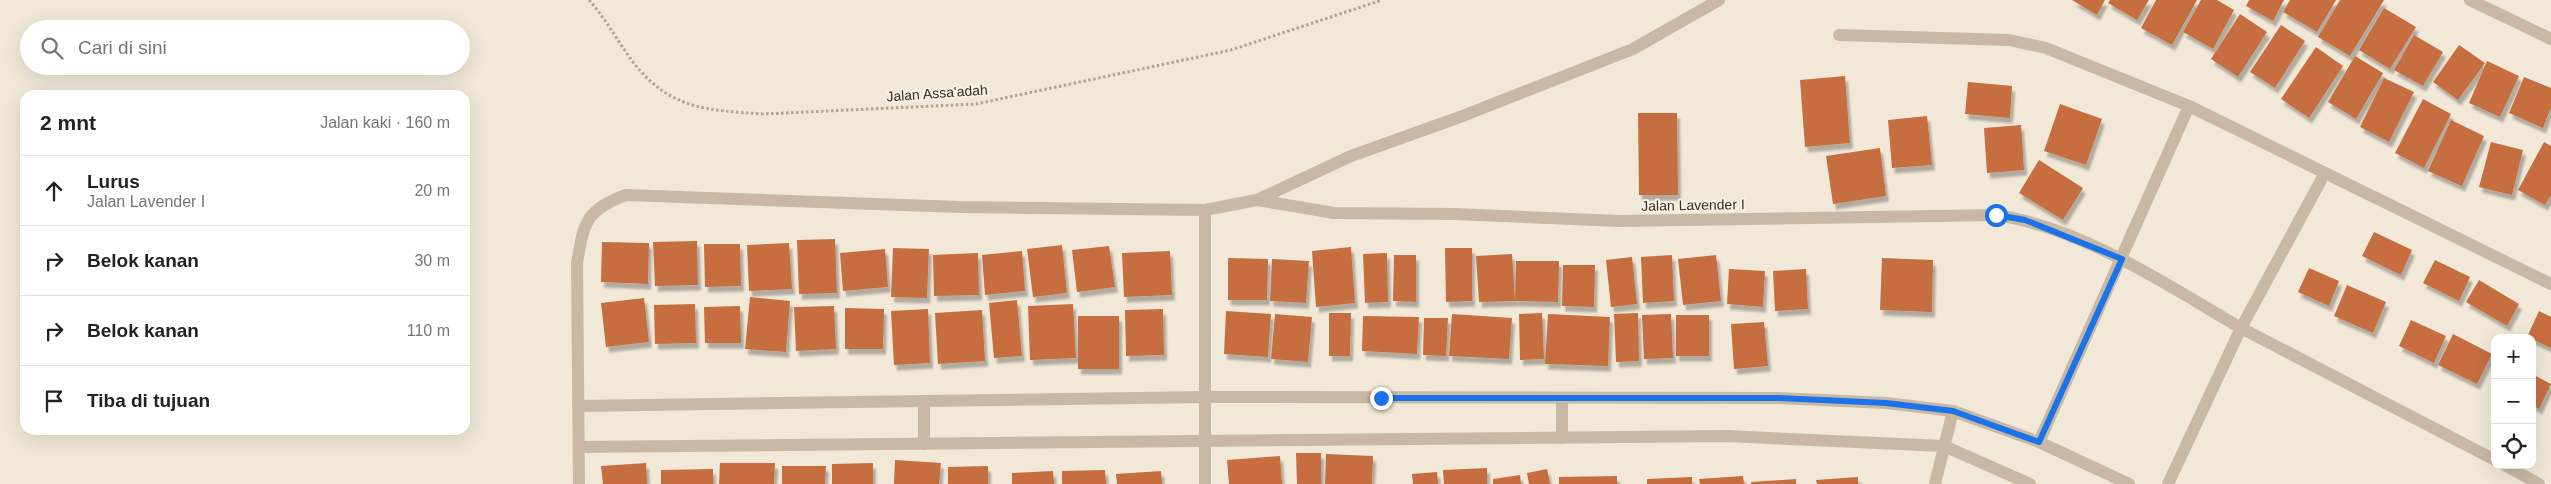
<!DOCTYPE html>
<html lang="id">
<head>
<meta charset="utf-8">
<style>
	:root { --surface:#fff; --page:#f2f2f2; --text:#222; --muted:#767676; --line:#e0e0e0 }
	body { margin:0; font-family:Helvetica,sans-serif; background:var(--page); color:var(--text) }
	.controls { position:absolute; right:15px; bottom:15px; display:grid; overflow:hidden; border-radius:10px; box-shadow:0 5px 20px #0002 }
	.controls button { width:45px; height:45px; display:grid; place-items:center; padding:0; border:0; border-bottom:1px solid var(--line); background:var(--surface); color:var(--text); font:25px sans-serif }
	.stop { position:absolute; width:15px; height:15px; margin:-11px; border:4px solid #1a73e8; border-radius:50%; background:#fff }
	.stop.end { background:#1a73e8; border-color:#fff; box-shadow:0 1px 5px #0008 }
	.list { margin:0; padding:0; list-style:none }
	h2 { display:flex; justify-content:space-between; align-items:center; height:65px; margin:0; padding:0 20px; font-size:21px }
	h2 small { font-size:16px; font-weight:400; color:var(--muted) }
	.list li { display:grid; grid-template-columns:32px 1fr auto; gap:15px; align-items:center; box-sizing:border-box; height:70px; padding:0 20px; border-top:1px solid var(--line) }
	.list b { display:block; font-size:19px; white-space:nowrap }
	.list p { margin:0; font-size:16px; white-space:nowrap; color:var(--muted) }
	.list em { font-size:16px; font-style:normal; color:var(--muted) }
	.icon { flex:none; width:28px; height:28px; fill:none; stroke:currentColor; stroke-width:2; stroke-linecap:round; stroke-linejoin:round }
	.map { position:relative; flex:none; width:2551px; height:484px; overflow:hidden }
	.search { position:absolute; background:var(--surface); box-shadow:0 5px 20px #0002; left:20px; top:20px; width:450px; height:55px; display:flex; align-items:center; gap:12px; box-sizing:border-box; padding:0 18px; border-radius:28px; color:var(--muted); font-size:19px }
	.panel { position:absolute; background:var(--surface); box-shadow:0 5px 20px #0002; left:20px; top:90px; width:450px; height:345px; border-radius:15px }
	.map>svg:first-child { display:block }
	.building { fill:#c66e41; filter:url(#shadow) }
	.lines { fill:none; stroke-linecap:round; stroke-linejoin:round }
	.path { stroke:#b5a28f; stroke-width:3; stroke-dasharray:2.5 2.5; stroke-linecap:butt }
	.minor { stroke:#c9b8a4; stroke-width:12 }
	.route { stroke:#1a73e8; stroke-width:6 }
	.labels { text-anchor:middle; stroke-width:4; stroke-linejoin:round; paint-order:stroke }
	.street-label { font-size:14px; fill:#342c26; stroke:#f9f1e4 }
</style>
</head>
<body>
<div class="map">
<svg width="2551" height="484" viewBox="0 0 2551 484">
	<defs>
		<filter id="shadow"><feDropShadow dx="3" dy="5.5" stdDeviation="1" flood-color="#0004"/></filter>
	</defs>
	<rect width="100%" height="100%" fill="#f1e8d8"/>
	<g class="building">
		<polygon points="2072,0 2105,0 2097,15"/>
		<polygon points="2110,0 2149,0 2137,20 2108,3"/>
		<polygon points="2156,0 2197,0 2172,45 2141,28"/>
		<polygon points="2201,0 2217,0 2234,10 2213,49 2183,32"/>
		<polygon points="2249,0 2284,0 2273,21 2246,6"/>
		<polygon points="2290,0 2336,0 2317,32 2283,12"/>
		<polygon points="2340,0 2384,0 2350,56 2318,37"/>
		<polygon points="2384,8 2416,27 2390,69 2359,50"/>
		<polygon points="2240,14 2267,32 2238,77 2211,59"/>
		<polygon points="2281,25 2305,41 2275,88 2250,72"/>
		<polygon points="2414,35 2443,52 2423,86 2394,70"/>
		<polygon points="2459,45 2485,63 2458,100 2433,82"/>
		<polygon points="2316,47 2343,66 2309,118 2281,99"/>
		<polygon points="2355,56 2383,73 2356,119 2328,102"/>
		<polygon points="2487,61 2519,76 2500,117 2469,103"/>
		<polygon points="1845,76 1850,143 1805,147 1800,80"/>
		<polygon points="2524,77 2551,88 2551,107 2543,128 2509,113"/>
		<polygon points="2384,78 2414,92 2389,142 2360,127"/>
		<polygon points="1968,82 2012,86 2010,118 1965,114"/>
		<polygon points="2423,99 2451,114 2424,168 2395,153"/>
		<polygon points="2060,104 2102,119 2086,165 2044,151"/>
		<polygon points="1638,113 1677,113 1678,195 1639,195"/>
		<polygon points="1927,116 1932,165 1892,168 1888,120"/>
		<polygon points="2451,120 2484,136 2462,186 2428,171"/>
		<polygon points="2021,125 2024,170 1987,173 1984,128"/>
		<polygon points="2491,142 2523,150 2512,195 2479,187"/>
		<polygon points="2544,142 2551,146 2551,195 2545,205 2518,190"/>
		<polygon points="1880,148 1886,196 1833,204 1826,156"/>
		<polygon points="2039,160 2083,188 2063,220 2019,193"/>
		<polygon points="2374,232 2412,250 2401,275 2362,256"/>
		<polygon points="835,239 837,293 799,294 797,240"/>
		<polygon points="697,241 698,285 655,286 653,242"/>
		<polygon points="602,242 649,243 648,284 601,282"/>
		<polygon points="789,243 792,289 749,291 747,245"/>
		<polygon points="704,244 740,244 741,286 705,287"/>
		<polygon points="1062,245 1067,293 1033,297 1027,249"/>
		<polygon points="1109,246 1115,287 1077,292 1072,250"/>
		<polygon points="1351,247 1355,303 1316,307 1312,251"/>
		<polygon points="893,248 929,249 927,298 891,297"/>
		<polygon points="1445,248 1472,248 1472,301 1446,302"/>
		<polygon points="885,249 888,287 843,291 840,253"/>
		<polygon points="1022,251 1025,291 985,295 982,255"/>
		<polygon points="1170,251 1172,295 1124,297 1122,253"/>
		<polygon points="978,253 979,295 934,296 933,255"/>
		<polygon points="1387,253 1388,302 1365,303 1363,254"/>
		<polygon points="1512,254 1515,301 1479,302 1476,256"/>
		<polygon points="1394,255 1416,255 1416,302 1393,301"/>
		<polygon points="1672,255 1674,301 1643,303 1641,257"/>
		<polygon points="1716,255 1721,301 1683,305 1678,259"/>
		<polygon points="1632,257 1637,304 1611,307 1606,260"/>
		<polygon points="1228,258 1268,259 1267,300 1228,300"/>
		<polygon points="1882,258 1933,260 1932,312 1880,310"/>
		<polygon points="1272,259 1309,261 1306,303 1270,301"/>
		<polygon points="2435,260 2470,277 2459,301 2423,283"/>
		<polygon points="1516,261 1559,261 1558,302 1515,301"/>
		<polygon points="1563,265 1595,265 1594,307 1562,306"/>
		<polygon points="2309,268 2339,281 2329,306 2298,292"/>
		<polygon points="1729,269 1765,271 1763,307 1727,304"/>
		<polygon points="1806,269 1808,309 1775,311 1773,271"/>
		<polygon points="2479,280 2519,304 2507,326 2466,302"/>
		<polygon points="2347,285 2386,302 2373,333 2334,316"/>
		<polygon points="750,297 790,301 786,352 745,349"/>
		<polygon points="644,298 649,342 606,347 601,303"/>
		<polygon points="1017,300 1022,356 994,358 989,303"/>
		<polygon points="695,304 696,343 655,344 654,305"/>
		<polygon points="1073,304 1076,358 1030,360 1028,306"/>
		<polygon points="740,306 741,343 705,343 704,307"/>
		<polygon points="834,306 836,349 796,351 794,307"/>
		<polygon points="845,308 884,309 883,349 845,349"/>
		<polygon points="928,309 930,363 894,365 891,311"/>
		<polygon points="1163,309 1164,355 1126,356 1125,310"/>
		<polygon points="982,310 985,361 938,364 935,313"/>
		<polygon points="1226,311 1271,314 1268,357 1224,354"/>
		<polygon points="2539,311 2551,317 2551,348 2527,337"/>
		<polygon points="1329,313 1351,313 1350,356 1329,356"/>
		<polygon points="1542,313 1544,359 1520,360 1519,314"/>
		<polygon points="1638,313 1639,361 1616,362 1614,314"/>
		<polygon points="1275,314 1312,317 1308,362 1271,359"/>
		<polygon points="1452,314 1512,318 1509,359 1449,356"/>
		<polygon points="1548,314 1610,317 1608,366 1545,364"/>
		<polygon points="1671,314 1673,358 1644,359 1642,315"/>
		<rect x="1676" y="315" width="33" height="41"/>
		<rect x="1078" y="316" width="41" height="53"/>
		<polygon points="1363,316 1419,317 1417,354 1362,351"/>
		<polygon points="1424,318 1448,318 1446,356 1423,355"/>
		<polygon points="2411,320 2446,336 2434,363 2399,346"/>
		<polygon points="1764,322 1768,366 1734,369 1731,324"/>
		<polygon points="2453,334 2492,354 2477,384 2438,365"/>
		<polygon points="2532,374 2551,384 2539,409 2532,405"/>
		<polygon points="1296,453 1321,453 1321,484 1297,484"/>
		<polygon points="1326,454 1373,456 1372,484 1325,484"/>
		<polygon points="1280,456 1282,484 1229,484 1227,460"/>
		<polygon points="895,460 941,463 939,484 894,484"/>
		<polygon points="646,463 647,484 603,484 601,466"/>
		<polygon points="720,463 775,463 774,484 719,484"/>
		<polygon points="873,463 873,484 832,484 832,464"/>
		<polygon points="782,466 826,466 825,484 782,484"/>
		<polygon points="988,466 988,484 948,484 948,467"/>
		<polygon points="1487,468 1487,484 1444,484 1443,470"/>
		<polygon points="713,469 713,484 661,484 661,470"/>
		<polygon points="1547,469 1550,484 1529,484 1527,473"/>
		<polygon points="1105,470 1106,484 1062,484 1062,471"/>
		<polygon points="1053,471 1054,484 1012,484 1012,473"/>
		<polygon points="1161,471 1162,484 1117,484 1116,474"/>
		<polygon points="1437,472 1438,484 1413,484 1412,474"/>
		<polygon points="1520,475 1521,484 1493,484 1493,479"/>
		<polygon points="1617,476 1617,484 1559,484 1559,477"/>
		<polygon points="1743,476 1744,484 1700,484 1699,479"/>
		<polygon points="1692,477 1692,484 1647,484 1647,479"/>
		<polygon points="1858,477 1858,484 1817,484 1816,480"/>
		<polygon points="1796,479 1796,484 1751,484 1751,482"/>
	</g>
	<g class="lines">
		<path class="path" d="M589 0C606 19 618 42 633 62 670 110 707 110 763 114L976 104 1231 50 1382 0"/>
		<g class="minor">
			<polyline points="2470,0 2551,39"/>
			<polyline points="1839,35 2009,40 2046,48 2189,106 2551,284"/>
			<polyline points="2325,173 2241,328 2495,460"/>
			<path d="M1257 200 1334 213 1454 214 1619 221 1996 215C2081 227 2167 285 2241 328L2168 484"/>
			<polyline points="1205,210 1205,484"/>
			<polyline points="1562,398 1562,438"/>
			<polyline points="924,401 924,444"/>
			<polyline points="578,406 1206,397 1777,398 1886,403 1953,411 2039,442 2129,484"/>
			<polyline points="2039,442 2189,106"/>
			<polyline points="579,447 1726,436 1944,446 2030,484"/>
			<polyline points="2505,465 2539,484"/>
			<path d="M579 484 577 263C584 223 585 210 626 195L960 207 1205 210 1257 200 1351 156 1460 117 1633 49 1719 0"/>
			<polyline points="1935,484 1953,411"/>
		</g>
	</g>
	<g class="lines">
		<polyline class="route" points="1381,398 1777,398 1886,403 1953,411 2039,442 2122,259 2025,220 1996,215"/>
	</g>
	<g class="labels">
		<g class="street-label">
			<text transform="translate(937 93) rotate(-4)" y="5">Jalan Assa'adah</text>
			<text transform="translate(1693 205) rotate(-1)" y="5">Jalan Lavender I</text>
		</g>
	</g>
</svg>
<div class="controls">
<button>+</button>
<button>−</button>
<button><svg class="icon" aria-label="locate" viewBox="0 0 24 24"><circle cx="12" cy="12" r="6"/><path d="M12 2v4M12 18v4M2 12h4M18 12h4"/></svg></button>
</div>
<div class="stop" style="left:1996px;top:215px"></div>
<div class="stop end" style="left:1381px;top:398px"></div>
<div class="search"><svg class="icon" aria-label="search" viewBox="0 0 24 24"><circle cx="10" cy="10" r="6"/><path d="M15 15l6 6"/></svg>Cari di sini</div>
<section class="panel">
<h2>2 mnt<small>Jalan kaki · 160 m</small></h2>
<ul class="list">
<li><svg class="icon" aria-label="ahead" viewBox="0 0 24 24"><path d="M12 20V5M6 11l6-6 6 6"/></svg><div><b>Lurus</b><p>Jalan Lavender I</p></div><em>20 m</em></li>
<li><svg class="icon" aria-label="right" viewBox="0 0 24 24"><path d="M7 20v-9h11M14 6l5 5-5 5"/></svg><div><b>Belok kanan</b></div><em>30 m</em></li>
<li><svg class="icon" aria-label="right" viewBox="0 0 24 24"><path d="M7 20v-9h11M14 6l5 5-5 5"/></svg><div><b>Belok kanan</b></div><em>110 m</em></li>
<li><svg class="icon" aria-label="arrive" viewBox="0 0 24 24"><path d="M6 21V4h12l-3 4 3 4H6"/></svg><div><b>Tiba di tujuan</b></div></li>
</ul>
</section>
</div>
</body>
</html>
